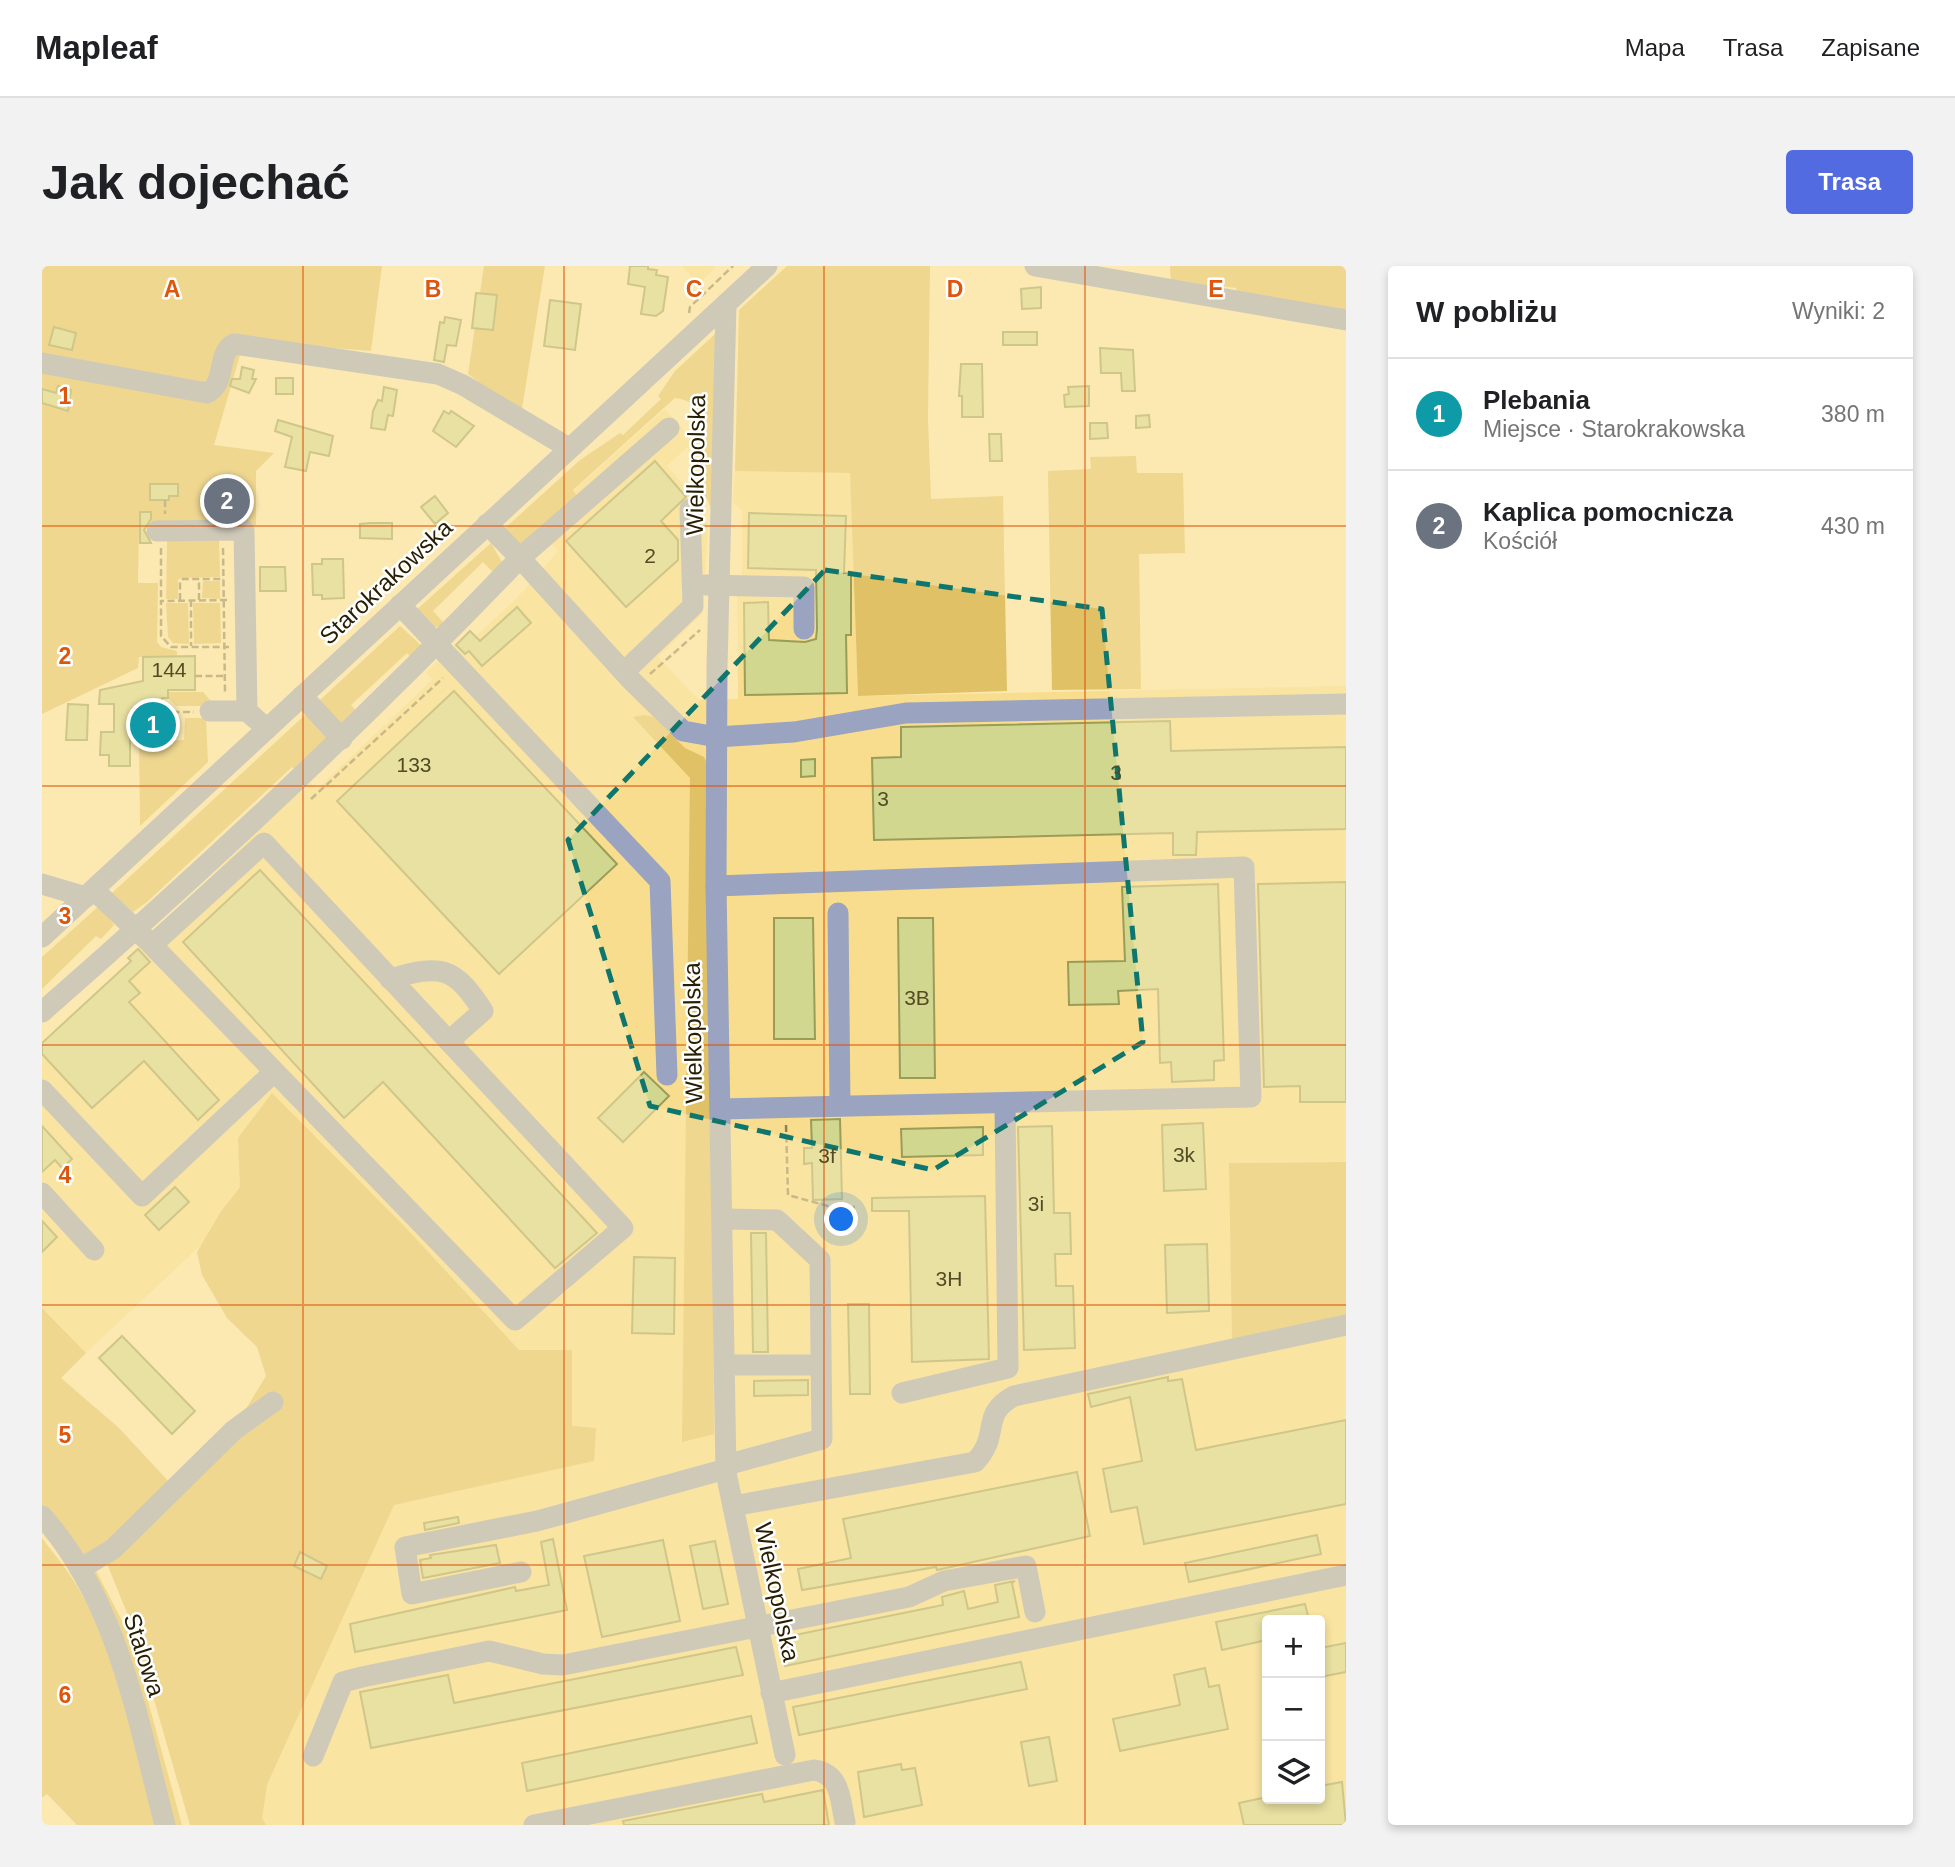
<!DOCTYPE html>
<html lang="pl">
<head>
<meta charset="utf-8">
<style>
	:root { --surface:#fff; --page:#f2f2f2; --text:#202124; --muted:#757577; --line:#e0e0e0; --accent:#536be0 }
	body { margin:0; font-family:Helvetica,sans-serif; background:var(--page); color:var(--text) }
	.controls { position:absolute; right:21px; bottom:21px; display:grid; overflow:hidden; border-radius:7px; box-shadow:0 4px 10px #0003 }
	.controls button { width:63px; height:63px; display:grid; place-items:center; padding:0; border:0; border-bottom:2px solid var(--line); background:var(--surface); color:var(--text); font:35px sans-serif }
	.you { position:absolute; left:800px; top:954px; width:24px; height:24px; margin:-18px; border:5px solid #fff; border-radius:50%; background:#1a73e8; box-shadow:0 0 0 10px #1a73e833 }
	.badge { display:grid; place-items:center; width:46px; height:46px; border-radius:50%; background:var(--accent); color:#fff; font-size:23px; font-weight:700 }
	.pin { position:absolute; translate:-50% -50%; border:4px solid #fff; box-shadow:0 2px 7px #0006 }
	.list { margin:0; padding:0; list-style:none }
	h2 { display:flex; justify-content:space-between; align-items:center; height:91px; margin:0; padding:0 28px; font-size:30px }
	h2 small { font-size:23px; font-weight:400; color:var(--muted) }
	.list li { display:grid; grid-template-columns:46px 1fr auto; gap:21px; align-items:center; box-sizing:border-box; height:112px; padding:0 28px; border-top:2px solid var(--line) }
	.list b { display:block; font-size:26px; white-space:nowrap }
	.list p { margin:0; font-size:23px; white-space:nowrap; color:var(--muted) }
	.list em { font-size:23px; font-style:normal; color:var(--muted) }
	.icon { flex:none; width:38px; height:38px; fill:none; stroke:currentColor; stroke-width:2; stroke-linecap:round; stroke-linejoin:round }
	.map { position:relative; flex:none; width:1304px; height:1559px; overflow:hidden; border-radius:7px }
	header { display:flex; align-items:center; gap:42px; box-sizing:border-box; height:98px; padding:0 35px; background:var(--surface); border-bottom:2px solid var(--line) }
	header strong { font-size:33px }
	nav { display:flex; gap:38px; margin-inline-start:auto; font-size:24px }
	.intro { display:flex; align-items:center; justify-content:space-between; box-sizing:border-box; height:168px; padding:0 42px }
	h1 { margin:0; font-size:49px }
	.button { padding:18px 32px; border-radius:7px; background:var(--accent); color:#fff; font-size:24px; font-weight:700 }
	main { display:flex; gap:42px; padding:0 42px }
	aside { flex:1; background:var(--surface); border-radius:7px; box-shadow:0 4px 10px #0003 }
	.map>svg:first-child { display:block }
	.built { fill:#f8dd8e; fill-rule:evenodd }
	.green { fill:#e0c166 }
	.building { fill:#d2d78f; stroke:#9a9d58; stroke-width:2 }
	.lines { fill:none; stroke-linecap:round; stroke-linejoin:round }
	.path { stroke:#8e7f56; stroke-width:2.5; stroke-dasharray:7 3.5; stroke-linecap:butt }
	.minor { stroke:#9aa3bf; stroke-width:21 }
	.marked { fill:none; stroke:#0f766e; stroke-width:5; stroke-dasharray:14 9; stroke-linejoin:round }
	.grid { fill:none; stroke:#de560c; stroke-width:2; stroke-opacity:0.55 }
	.labels { text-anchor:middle; stroke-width:5; stroke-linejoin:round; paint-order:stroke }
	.number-label { font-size:21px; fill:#524c25 }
	.street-label { font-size:24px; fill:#281e02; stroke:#fff }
	.grid-label { font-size:23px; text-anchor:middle; font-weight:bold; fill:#de560c; stroke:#fff; stroke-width:5; stroke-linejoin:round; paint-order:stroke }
</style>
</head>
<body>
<header>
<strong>Mapleaf</strong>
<nav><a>Mapa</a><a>Trasa</a><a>Zapisane</a></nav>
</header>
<div class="intro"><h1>Jak dojechać</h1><a class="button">Trasa</a></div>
<main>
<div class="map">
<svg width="1304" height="1559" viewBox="0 0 1304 1559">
	<rect width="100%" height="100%" fill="#fce9b2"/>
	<g class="built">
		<polygon points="640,0 675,0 656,18"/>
		<path d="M623 143 652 175 625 200 651 229 645 236 666 258 661 347 616 391 656 433H696L695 319 700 313V244L691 237 693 205 808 207 816 430 1304 420V896L1187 897 1304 1050V1559H207L352 1239 552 1195 530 1160V1085L477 1084 274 871 44 1087 0 1042V777L89 696 86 692 267 515 275 523 390 414 384 406 428 365 434 370 475 332 516 285 493 259ZM1225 1354H1278V1533H1225Z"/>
	</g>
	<g class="green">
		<polygon points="0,0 340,0 329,85 202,75 172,179 232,187 214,205 214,259 97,260 96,317 116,317 115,376 119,381 135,385 135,390 97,391 96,402 0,448"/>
		<polygon points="442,0 503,0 479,149 426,108"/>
		<polygon points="745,0 888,0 886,152 889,233 961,230 965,425 816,430 808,207 693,205 697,44"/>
		<polygon points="1128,0 1304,0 1304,50 1197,31 1194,22 1171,19 1164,26 1129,17"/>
		<path d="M673 68 672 253 666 234 657 223C660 216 659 214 659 206 659 179 678 139 633 132L531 224 535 230 482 280 461 264 538 194 578 167 581 169 619 133 616 130 633 105Z"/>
		<polygon points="1094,190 1095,207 1141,207 1143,287 1097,288 1099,423 1010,424 1006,205 1049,203 1048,191"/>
		<polygon points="177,271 178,311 139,312 136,314 136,333 124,333 125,275"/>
		<polygon points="449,277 460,296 454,309 441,296 391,345 401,356 399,361 390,361 372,346"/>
		<polygon points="161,315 178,315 178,333 160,332"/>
		<polygon points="124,337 146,337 147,378 131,377 126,371"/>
		<polygon points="151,337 178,337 179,377 152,378"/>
		<polygon points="358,360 381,381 371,393 365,387 309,439 316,447 301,458 297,456 277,435"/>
		<polygon points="127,426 161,426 173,440 134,440 127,433"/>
		<polygon points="264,448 279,457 287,475 253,503 250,501 105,636 91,646 70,627"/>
		<polygon points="602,449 612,451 643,482 662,491 668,503 672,1168 640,1176 648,512 591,451"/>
		<polygon points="143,452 164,452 166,496 98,560 97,475 142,474"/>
		<polygon points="58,639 72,659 59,673 54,670 0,723 0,691"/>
		<polygon points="230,827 363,961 477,1084 530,1084 530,1160 554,1162 552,1195 352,1239 225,1519 220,1552 224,1559 148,1559 92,1364 63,1293 51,1299 88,1370 140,1559 131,1559 82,1373 0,1241 0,1042 44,1087 19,1112 76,1161 130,1219 205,1141 224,1110 215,1081 185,1052 160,1009 155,986 178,947 198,921 196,872"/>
		<polygon points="1304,896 1304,1050 1190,1074 1187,897"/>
		<path d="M0 1272C12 1288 25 1303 35 1320 78 1392 93 1478 113 1559H35L5 1528 0 1532Z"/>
	</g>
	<g class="building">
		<polygon points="588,0 606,0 606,3 615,4 614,9 626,11 621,45 614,50 599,48 603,21 586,18"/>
		<polygon points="999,21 999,42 980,43 979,23"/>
		<polygon points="434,27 455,29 451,64 430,62"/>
		<polygon points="508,34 539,38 533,84 502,80"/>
		<polygon points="403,51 419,54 414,80 405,79 402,96 392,94 398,56 402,57"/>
		<polygon points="12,61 34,67 30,84 7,79"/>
		<rect x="961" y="66" width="34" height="13"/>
		<polygon points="1058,82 1091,84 1093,125 1080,125 1079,107 1059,107"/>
		<polygon points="919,98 940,98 941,151 920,151 920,130 917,130"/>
		<polygon points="200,101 212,104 210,113 214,113 207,127 188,120 190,113 198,113"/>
		<rect x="234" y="112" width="17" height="16"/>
		<polygon points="16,120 29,124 26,145 0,137 0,123 14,127"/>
		<polygon points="1047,120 1047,140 1023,141 1022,129 1027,128 1026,121"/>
		<polygon points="342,121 355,124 351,150 346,149 343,164 329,162 331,145 336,134 340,135"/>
		<polygon points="402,145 407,148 409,145 432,160 414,181 391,165"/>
		<polygon points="1107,149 1108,161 1094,162 1094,150"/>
		<polygon points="236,154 291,170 287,190 268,186 264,205 243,201 250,171 233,165"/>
		<polygon points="1048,157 1065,157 1066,172 1048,173"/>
		<polygon points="947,168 959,168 960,195 948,195"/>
		<polygon points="613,195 644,231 619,255 636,274 636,294 584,341 524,275"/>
		<polygon points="108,218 136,218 136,230 127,230 127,234 108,234"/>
		<polygon points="393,230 406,247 393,258 379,241"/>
		<polygon points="98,246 109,246 109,253 102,264 109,277 98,277"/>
		<polygon points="707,247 804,250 802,307 809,306 809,369 804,369 805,427 703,429 702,337 726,336 727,374 763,376 774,373 775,363 774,304 706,302"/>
		<polygon points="328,257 350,257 350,273 318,272 318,258"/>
		<polygon points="280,293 301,293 302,332 280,333 280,329 271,329 270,298 280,298"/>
		<polygon points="218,301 243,301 244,325 218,325"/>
		<polygon points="475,341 489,357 440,400 427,385 423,388 414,379 428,365 438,375"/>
		<polygon points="153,390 153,424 126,424 126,432 120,432 120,472 88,471 88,500 67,500 67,489 58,489 59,466 72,466 72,438 57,438 58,424 101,415 101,391"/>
		<polygon points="412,425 575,598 457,708 295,535"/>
		<polygon points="26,438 46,439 45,474 24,474"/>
		<polygon points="1128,455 1129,485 1304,481 1304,563 1155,566 1154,589 1131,589 1131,567 832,574 830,492 859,491 859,461"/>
		<polygon points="773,493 773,510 759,511 759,494"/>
		<polygon points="218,604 555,967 513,1002 341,816 302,852 141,676"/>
		<polygon points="1304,616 1304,836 1258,836 1258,820 1222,821 1216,618"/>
		<polygon points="1176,618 1182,794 1172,795 1172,814 1130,816 1129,796 1118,797 1116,723 1076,725 1077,738 1027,739 1026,696 1083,695 1080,621"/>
		<polygon points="732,652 771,652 773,773 732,773"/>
		<polygon points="856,652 891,652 893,812 858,812"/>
		<polygon points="96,683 108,696 87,715 98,727 87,736 177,834 156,854 102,795 50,842 0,788 0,777 89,695 86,692"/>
		<polygon points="602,806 627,830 581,876 556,852"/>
		<polygon points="798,853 800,933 771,934 770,897 762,898 762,882 770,882 769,854"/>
		<polygon points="1161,857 1164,923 1122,925 1120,859"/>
		<polygon points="0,860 30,893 20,902 13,894 0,906"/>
		<polygon points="1010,860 1012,947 1028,947 1029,988 1013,988 1014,1020 1031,1020 1033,1082 982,1084 976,861"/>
		<polygon points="941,861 941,889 860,891 859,863"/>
		<polygon points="133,921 147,936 117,964 103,949"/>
		<polygon points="943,930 947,1093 870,1096 867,945 830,945 830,932"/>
		<polygon points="0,955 15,971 0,986"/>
		<polygon points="709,967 724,967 726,1086 711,1086"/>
		<polygon points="1165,978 1167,1045 1125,1047 1123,979"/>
		<polygon points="592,991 633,992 632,1068 590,1067"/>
		<polygon points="806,1038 827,1038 828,1128 808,1128"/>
		<polygon points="80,1070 153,1145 130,1168 57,1092"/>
		<polygon points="1126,1111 1126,1115 1140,1113 1154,1184 1304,1154 1304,1238 1102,1278 1095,1241 1069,1246 1061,1203 1100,1195 1088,1131 1049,1141 1046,1128"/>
		<polygon points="766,1114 766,1129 712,1130 712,1115"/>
		<polygon points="1035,1206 1048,1270 895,1304 894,1301 760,1324 756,1303 809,1292 801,1253"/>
		<polygon points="416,1251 417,1257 383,1264 382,1257"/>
		<polygon points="1275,1269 1279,1288 1147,1316 1143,1297"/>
		<polygon points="511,1273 525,1344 313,1386 308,1358 473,1321 474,1325 507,1319 499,1276"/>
		<polygon points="621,1274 638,1355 560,1371 542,1290"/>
		<polygon points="673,1275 686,1338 661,1343 648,1280"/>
		<polygon points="454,1279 458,1297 381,1312 378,1294 389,1292 388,1289"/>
		<polygon points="258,1286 285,1300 279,1313 252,1300"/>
		<polygon points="973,1315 970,1317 977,1351 743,1400 738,1372 901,1339 900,1331 922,1325 926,1343 956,1336 953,1319"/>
		<polygon points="1263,1338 1267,1354 1225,1354 1225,1374 1180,1384 1174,1356"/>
		<polygon points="1304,1377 1304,1406 1278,1411 1278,1382"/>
		<polygon points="694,1381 701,1409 329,1482 318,1426 406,1409 412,1437"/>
		<polygon points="979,1396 985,1423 757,1469 751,1441"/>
		<polygon points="1163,1402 1167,1421 1177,1419 1186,1463 1078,1485 1071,1453 1138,1439 1132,1409"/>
		<polygon points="709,1450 715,1477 485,1525 480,1497"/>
		<polygon points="1007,1471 1015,1515 987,1520 979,1476"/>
		<polygon points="859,1498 860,1504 873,1502 880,1539 822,1551 816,1506"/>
		<polygon points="1300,1516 1304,1559 1202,1559 1197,1537 1225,1531 1278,1533 1278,1520"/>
		<polygon points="781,1524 787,1559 582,1559 581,1555 720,1528 722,1536"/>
	</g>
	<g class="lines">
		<g class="path">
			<polyline points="647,47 648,41 691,0"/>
			<polyline points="123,234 123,248"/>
			<polyline points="119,282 119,335"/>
			<polyline points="181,282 183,426"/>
			<polyline points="138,334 138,316 141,313 182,313"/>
			<polyline points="149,334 149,380"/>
			<polyline points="157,334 157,313"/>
			<polyline points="185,334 119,335 119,370 129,381 187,381"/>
			<polyline points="608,408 658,364"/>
			<polyline points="153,410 183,410"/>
			<polyline points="120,446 152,446"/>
			<polyline points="269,533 401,412"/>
			<polyline points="744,859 746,929 793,942 813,941"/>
		</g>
		<g class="minor">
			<polyline points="993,0 1304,54"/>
			<polyline points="684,38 675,402 674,620 684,1207 743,1489"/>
			<path d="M0 97 165 127C185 118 174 87 192 78L396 108 421 119 527 182"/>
			<polyline points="627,162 478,292 589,414 641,465 675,471 752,466 864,447 1304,438"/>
			<polyline points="115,265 202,264 205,445 225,463"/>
			<polyline points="664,319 762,321 762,363"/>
			<polyline points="358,339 618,615 625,809"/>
			<polyline points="582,406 651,340 648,243"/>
			<polyline points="260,430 300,473"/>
			<polyline points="168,445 205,445"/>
			<polyline points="0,618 44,631"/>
			<polyline points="674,620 1202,601 1209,831 679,843"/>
			<polyline points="52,624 105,674 110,679 466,1047 473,1054 581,962 222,577 110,679"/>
			<polyline points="796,647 798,840"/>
			<polyline points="0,671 725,0"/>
			<path d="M348 713C399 698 412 700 441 745L407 775"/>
			<path d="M0 746C166 601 326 451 478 292L445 258"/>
			<polyline points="0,824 100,930 232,806"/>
			<polyline points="0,927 52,984"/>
			<polyline points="681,953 735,954 778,994 780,1173 684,1199"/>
			<polyline points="684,1099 779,1099"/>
			<polyline points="860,1127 966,1102 963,837"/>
			<path d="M691 1240 933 1196C960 1167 937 1149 972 1130L1304 1059"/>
			<path d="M0 1250C76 1335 95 1452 123 1559"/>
			<polyline points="38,1303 71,1283 192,1164 231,1136"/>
			<polyline points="479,1306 370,1328 363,1281 495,1255 684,1203"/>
			<polyline points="729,1427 1304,1309"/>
			<polyline points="271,1490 301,1416 320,1411 447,1385 501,1398 521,1399 867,1331 902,1315 984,1300 993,1346"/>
			<path d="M492 1559 772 1504C799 1508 798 1533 803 1556"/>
		</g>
	</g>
	<path d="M0 0H1304V1559H0ZM783 304 1060 343 1101 776 891 904 608 840 526 574Z" fill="#fce9b2" fill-opacity=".55" fill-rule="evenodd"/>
	<path class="marked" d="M783 304 1060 343 1101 776 891 904 608 840 526 574Z"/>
	<path class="grid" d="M261 0V1559M522 0V1559M782 0V1559M1043 0V1559M0 260H1304M0 520H1304M0 779H1304M0 1039H1304M0 1299H1304"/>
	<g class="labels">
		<g class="number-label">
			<text x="608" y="297">2</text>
			<text x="127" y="411">144</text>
			<text x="372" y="506">133</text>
			<text x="1074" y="514">3</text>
			<text x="841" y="540">3</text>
			<text x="875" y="739">3B</text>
			<text x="1142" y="896">3k</text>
			<text x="785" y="897">3f</text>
			<text x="994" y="945">3i</text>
			<text x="907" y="1020">3H</text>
		</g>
		<g class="street-label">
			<text transform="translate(654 199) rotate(-89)" y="8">Wielkopolska</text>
			<text transform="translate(344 316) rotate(-43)" y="8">Starokrakowska</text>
			<text transform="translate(651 767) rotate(-91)" y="8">Wielkopolska</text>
			<text transform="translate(735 1326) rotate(78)" y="8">Wielkopolska</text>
			<text transform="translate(102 1389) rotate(72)" y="8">Stalowa</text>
		</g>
	</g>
	<g class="grid-label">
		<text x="130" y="31">A</text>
		<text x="391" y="31">B</text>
		<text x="652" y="31">C</text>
		<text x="913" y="31">D</text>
		<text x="1174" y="31">E</text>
		<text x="23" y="138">1</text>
		<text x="23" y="398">2</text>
		<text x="23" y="658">3</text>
		<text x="23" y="917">4</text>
		<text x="23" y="1177">5</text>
		<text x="23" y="1437">6</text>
	</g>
</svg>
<div class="controls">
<button>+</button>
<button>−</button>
<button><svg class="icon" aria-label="layers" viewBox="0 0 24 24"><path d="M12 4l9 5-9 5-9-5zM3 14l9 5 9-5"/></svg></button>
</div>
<div class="you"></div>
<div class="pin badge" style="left:111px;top:459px;background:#0f9aa8">1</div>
<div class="pin badge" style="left:185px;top:235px;background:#6b7280">2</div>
</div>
<aside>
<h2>W pobliżu<small>Wyniki: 2</small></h2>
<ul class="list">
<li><span class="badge" style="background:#0f9aa8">1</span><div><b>Plebania</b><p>Miejsce · Starokrakowska</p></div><em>380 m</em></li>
<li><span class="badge" style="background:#6b7280">2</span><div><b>Kaplica pomocnicza</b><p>Kościół</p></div><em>430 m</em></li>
</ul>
</aside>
</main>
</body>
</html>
